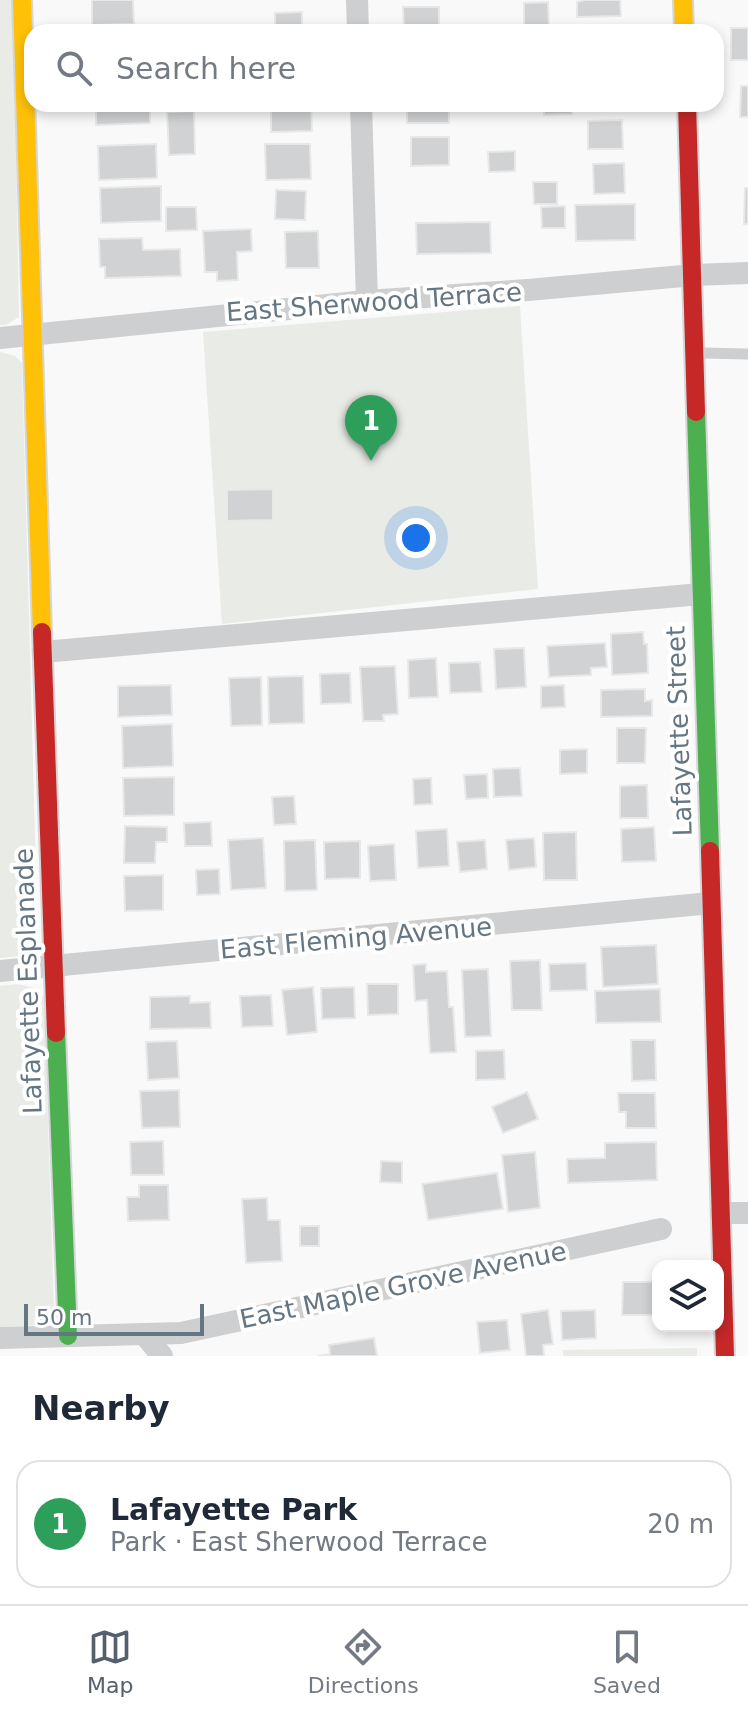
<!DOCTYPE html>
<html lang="en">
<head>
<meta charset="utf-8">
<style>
	:root { --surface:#fff; --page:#f2f2f3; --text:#1f2937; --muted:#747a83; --line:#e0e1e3; --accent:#56606c }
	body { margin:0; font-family:"DejaVu Sans",sans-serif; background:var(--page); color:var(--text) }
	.controls { position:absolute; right:24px; bottom:24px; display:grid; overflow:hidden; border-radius:16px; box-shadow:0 4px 12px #0003 }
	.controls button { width:72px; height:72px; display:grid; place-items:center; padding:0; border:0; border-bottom:2px solid var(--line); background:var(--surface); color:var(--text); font:40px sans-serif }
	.scale { position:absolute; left:24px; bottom:20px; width:180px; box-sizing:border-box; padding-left:8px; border:4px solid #657683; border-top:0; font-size:22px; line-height:28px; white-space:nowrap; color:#657683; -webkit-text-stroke:6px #fff; paint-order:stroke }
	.you { position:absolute; left:416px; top:538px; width:28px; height:28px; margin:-20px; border:6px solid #fff; border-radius:50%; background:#1a73e8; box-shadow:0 0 0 12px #1a73e833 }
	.badge { display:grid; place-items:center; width:52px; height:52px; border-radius:50%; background:var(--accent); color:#fff; font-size:26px; font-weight:700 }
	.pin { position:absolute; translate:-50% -66px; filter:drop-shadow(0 2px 4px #0008) }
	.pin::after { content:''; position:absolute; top:42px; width:28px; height:24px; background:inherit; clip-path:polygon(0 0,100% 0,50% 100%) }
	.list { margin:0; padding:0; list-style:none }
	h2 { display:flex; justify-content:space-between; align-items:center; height:104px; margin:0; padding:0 32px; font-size:34px }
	h2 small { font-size:26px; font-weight:400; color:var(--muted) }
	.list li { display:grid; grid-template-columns:52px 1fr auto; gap:24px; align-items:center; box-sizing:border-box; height:128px; margin:0 16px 16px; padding:0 16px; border:2px solid var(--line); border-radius:24px }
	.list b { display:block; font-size:30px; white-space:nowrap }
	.list p { margin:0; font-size:26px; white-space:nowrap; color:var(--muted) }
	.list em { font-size:26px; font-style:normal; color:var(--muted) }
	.icon { flex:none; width:44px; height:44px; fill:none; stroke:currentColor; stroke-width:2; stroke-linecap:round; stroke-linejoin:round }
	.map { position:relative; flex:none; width:748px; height:1356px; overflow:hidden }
	.search { position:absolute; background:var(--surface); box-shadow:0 4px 12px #0003; left:24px; right:24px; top:24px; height:88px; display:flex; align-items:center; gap:20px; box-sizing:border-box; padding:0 28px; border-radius:24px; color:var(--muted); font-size:30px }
	.sheet { height:248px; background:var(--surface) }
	nav { display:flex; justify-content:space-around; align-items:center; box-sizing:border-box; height:112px; border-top:2px solid var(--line); background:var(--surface); font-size:22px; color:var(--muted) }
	nav a { display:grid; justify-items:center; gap:4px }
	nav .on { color:var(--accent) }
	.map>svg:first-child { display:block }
	.green { fill:#e8ebe6 }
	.building { fill:#d0d2d3; stroke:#e8e8e8; stroke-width:2 }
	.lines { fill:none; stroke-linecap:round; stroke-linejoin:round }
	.fast-casing { stroke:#d5d6d7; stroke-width:22 }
	.slow-casing { stroke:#d5d6d7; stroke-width:22 }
	.jam-casing { stroke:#d5d6d7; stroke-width:22 }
	.lane { stroke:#cecfd0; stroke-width:11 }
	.street { stroke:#cecfd0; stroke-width:22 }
	.fast { stroke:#4caf50; stroke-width:18 }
	.slow { stroke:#ffc107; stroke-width:18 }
	.jam { stroke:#c62828; stroke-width:18 }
	.labels { text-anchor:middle; stroke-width:8; stroke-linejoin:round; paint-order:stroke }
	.street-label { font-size:26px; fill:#657683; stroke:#fff }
</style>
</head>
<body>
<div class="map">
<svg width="748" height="1356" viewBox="0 0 748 1356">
	<rect width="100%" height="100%" fill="#f9f9f9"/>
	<g class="green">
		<polygon points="0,0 13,0 19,317 6,325 0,325"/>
		<polygon points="520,306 538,589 222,624 203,332"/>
		<polygon points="0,352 15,356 22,363 38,947 23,956 0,958"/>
		<polygon points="19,984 33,988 44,997 54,1311 39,1325 0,1327 0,986"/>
		<polygon points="697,1348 697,1356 563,1356 563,1350"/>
	</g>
	<g class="building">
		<polygon points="92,0 133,0 134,24 92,25"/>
		<polygon points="585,0 620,0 621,16 577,17 577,2"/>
		<polygon points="548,2 549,26 524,26 524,3"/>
		<polygon points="403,7 439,7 439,32 404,32"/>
		<polygon points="302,12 302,27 308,26 308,32 275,32 275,13"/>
		<rect x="731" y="28" width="17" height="32"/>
		<polygon points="741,86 748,86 748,117 740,117"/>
		<polygon points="96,104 150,104 150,123 96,125"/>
		<polygon points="271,104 311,104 312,131 271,132"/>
		<rect x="407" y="104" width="42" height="19"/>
		<polygon points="544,104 572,104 572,114 544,115"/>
		<polygon points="194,111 195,154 169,155 167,112"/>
		<polygon points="622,120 623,149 588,149 588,121"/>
		<polygon points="411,137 449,137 449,165 411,166"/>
		<polygon points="156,144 157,178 99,180 98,146"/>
		<polygon points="265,144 310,144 311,179 266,180"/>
		<polygon points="515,151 515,171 489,172 488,152"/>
		<polygon points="624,163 625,193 594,194 593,164"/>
		<polygon points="533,182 557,182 557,204 534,204"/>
		<polygon points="161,186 161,221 101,223 100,188"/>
		<polygon points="745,188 748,188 748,224 744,224"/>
		<polygon points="276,190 306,191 305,220 275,219"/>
		<polygon points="635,204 635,240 576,241 575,205"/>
		<polygon points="565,206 565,228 542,228 541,207"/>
		<polygon points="166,207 196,207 197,230 166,231"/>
		<polygon points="490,222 491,253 417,254 416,223"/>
		<polygon points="251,229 252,251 237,252 238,280 217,281 217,272 205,272 203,231"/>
		<polygon points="318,231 319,268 286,268 285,232"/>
		<polygon points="142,238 143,250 180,249 181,276 105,278 105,267 100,267 99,239"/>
		<polygon points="273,489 273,520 227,521 227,490"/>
		<polygon points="643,632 644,644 647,644 648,673 612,675 611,634"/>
		<polygon points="605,643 607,667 591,668 591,675 549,677 547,646"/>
		<polygon points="524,648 526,687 496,689 494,649"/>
		<polygon points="436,658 438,697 409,698 408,660"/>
		<polygon points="480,662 482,692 450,693 449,663"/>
		<polygon points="395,666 398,714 383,715 384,721 363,721 360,667"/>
		<polygon points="350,673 351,703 321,704 320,674"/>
		<polygon points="303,676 304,723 269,724 268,677"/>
		<polygon points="261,677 262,725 231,726 229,678"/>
		<polygon points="171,685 172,715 118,717 118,686"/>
		<polygon points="564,685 565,707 541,708 541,686"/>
		<polygon points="645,689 645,701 652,700 652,716 601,717 601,690"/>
		<polygon points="172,724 173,766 123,768 122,726"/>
		<polygon points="617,728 646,728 645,763 617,763"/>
		<polygon points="587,749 587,773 560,774 560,750"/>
		<polygon points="520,768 522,796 494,797 493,769"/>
		<polygon points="487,774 488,798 466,799 464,775"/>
		<polygon points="174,777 174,815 124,816 123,778"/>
		<polygon points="431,778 432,804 414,805 413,779"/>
		<polygon points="647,785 648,818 620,818 620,786"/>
		<polygon points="294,796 296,824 274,825 272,797"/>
		<polygon points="211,822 212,846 185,846 184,823"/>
		<polygon points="125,826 167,827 167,842 156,842 155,863 124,863"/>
		<polygon points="654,827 656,861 622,862 621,829"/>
		<polygon points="447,829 449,866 418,868 416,831"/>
		<polygon points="576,832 577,880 544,880 543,833"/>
		<polygon points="263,838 266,888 231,890 228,840"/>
		<polygon points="534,838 536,867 509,870 506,840"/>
		<polygon points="315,840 317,890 285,891 284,841"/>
		<polygon points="485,840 487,869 460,872 457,842"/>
		<polygon points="360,841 360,878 325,879 324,842"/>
		<polygon points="394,844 396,880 370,881 368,846"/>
		<polygon points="219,869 220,894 197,895 196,870"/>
		<polygon points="163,875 163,910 125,911 124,876"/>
		<polygon points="656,945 658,984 603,987 601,947"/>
		<polygon points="540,960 542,1010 512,1010 510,961"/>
		<polygon points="586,963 587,990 550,991 549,964"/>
		<polygon points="426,964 426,972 447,971 449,1007 453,1007 456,1052 430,1053 427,1000 415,1001 413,965"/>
		<polygon points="488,969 491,1036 465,1037 462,970"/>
		<polygon points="367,984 398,984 398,1014 368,1015"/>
		<polygon points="313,987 317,1032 287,1035 282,990"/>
		<polygon points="354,987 355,1018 322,1019 321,988"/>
		<polygon points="660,989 661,1022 596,1023 595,991"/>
		<polygon points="271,995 273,1026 242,1027 240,996"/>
		<polygon points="190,996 190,1003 210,1002 211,1028 150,1029 150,997"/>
		<polygon points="631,1040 655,1040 656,1080 632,1081"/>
		<polygon points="177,1041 179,1078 148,1080 146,1042"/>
		<polygon points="504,1050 505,1079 476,1080 476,1051"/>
		<polygon points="179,1090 180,1127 142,1128 140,1091"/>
		<polygon points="527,1092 538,1119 503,1133 492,1107"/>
		<polygon points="618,1093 655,1093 656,1128 626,1128 626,1112 619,1112"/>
		<polygon points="163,1141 164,1175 131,1175 130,1142"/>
		<polygon points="656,1142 657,1180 568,1183 567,1159 605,1158 605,1143"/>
		<polygon points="535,1152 540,1208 508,1212 502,1155"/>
		<polygon points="381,1161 402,1162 402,1183 380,1182"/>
		<polygon points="497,1173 503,1209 428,1220 422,1184"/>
		<polygon points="139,1185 168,1185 169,1220 128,1221 127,1197 139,1197"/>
		<polygon points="267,1198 268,1220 280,1220 282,1261 246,1263 242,1199"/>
		<rect x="300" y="1226" width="19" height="20"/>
		<polygon points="623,1282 658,1282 658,1315 622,1315"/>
		<polygon points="548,1310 553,1344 543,1345 544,1356 526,1356 521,1314"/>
		<polygon points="595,1310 596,1338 562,1340 561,1311"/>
		<polygon points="507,1320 510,1350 480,1353 477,1322"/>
		<polygon points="374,1338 377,1356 318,1356 330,1354 329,1345"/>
	</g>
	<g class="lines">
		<defs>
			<g id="fast">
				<polyline points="696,412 710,851"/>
				<polyline points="56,1033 68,1336"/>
			</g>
			<g id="slow">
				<polyline points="22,0 42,632"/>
				<polyline points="683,0 684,32"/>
			</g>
			<g id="jam">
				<polyline points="687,104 696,412"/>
				<polyline points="42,632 56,1033"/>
				<polyline points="710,851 725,1356"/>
			</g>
		</defs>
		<use href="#fast" class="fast-casing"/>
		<use href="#slow" class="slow-casing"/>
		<use href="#jam" class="jam-casing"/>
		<polyline class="lane" points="703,353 748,354"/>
		<g class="street">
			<polyline points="357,0 358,32"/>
			<polyline points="361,104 367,301"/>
			<polyline points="0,338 367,301 528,290 694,275 748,273"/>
			<polyline points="43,652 701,594"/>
			<polyline points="0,971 711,903"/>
			<polyline points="721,1213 748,1213"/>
			<polyline points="144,1334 162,1356"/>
			<polyline points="0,1338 181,1333 661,1229"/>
		</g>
		<use href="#fast" class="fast"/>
		<use href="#slow" class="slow"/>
		<use href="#jam" class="jam"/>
	</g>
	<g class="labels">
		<g class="street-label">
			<text transform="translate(374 302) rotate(-4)" y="9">East Sherwood Terrace</text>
			<text transform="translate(679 731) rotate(-92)" y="9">Lafayette Street</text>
			<text transform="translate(356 938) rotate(-5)" y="9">East Fleming Avenue</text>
			<text transform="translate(28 981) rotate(-92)" y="9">Lafayette Esplanade</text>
			<text transform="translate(403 1285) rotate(-12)" y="9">East Maple Grove Avenue</text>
		</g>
	</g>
</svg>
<div class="controls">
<button><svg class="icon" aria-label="layers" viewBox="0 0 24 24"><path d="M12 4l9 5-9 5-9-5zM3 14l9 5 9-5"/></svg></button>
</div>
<div class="scale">50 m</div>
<div class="you"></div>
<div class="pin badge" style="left:371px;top:461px;background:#2e9e5b">1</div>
<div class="search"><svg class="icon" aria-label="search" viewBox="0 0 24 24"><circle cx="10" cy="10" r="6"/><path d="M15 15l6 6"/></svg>Search here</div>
</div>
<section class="sheet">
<h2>Nearby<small></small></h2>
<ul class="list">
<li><span class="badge" style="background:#2e9e5b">1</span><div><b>Lafayette Park</b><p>Park · East Sherwood Terrace</p></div><em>20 m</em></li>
</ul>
</section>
<nav>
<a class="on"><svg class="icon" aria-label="map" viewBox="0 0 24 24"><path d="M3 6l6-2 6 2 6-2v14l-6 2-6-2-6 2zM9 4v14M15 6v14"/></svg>Map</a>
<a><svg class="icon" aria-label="directions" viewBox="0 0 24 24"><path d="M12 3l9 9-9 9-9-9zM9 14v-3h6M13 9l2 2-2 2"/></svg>Directions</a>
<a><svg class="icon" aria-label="saved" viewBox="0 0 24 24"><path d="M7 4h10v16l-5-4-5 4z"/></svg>Saved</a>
</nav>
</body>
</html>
